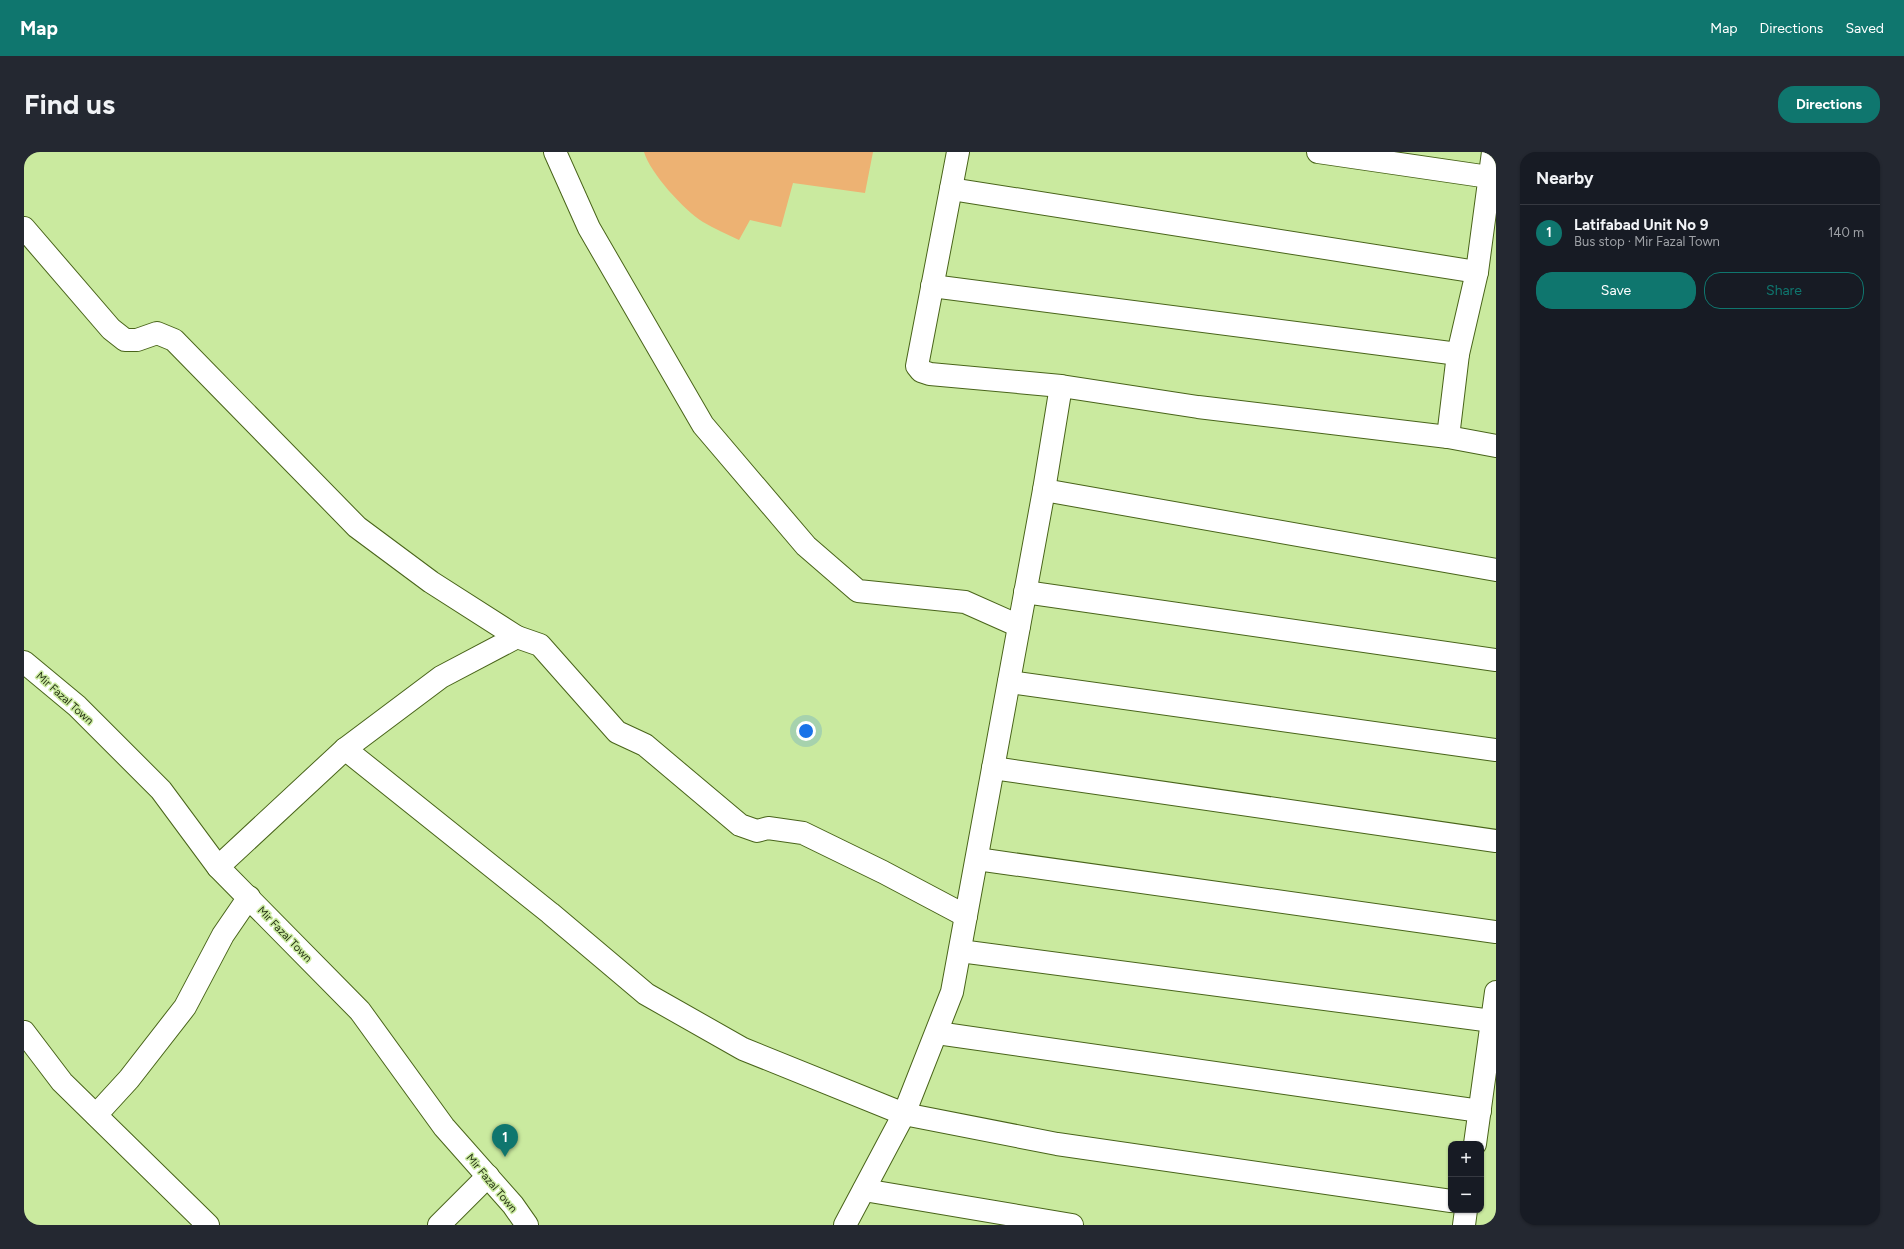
<!DOCTYPE html>
<html lang="en">
<head>
<meta charset="utf-8">
<style>
	:root { --surface:#171b24; --page:#242831; --text:#f1f3f6; --muted:#9ea1a6; --line:#363941; --accent:#0f766e }
	body { margin:0; font-family:Figtree,sans-serif; background:var(--page); color:var(--text) }
	.controls { position:absolute; right:12px; bottom:12px; display:grid; overflow:hidden; border-radius:8px; box-shadow:0 1px 3px #0004 }
	.controls button { width:36px; height:36px; display:grid; place-items:center; padding:0; border:0; border-bottom:1px solid var(--line); background:var(--surface); color:var(--text); font:20px sans-serif }
	.you { position:absolute; left:782px; top:579px; width:14px; height:14px; margin:-10px; border:3px solid #fff; border-radius:50%; background:#1a73e8; box-shadow:0 0 0 6px #1a73e833 }
	.badge { display:grid; place-items:center; width:26px; height:26px; border-radius:50%; background:var(--accent); color:#fff; font-size:13px; font-weight:700 }
	.pin { position:absolute; translate:-50% -33px; filter:drop-shadow(0 1px 2px #0008) }
	.pin::after { content:''; position:absolute; top:21px; width:14px; height:12px; background:inherit; clip-path:polygon(0 0,100% 0,50% 100%) }
	.list { margin:0; padding:0; list-style:none }
	h2 { display:flex; justify-content:space-between; align-items:center; height:52px; margin:0; padding:0 16px; font-size:17px }
	h2 small { font-size:13px; font-weight:400; color:var(--muted) }
	.list li { display:grid; grid-template-columns:26px 1fr auto; gap:12px; align-items:center; box-sizing:border-box; height:56px; padding:0 16px; border-top:1px solid var(--line) }
	.list b { display:block; font-size:15px; white-space:nowrap }
	.list p { margin:0; font-size:13px; white-space:nowrap; color:var(--muted) }
	.list em { font-size:13px; font-style:normal; color:var(--muted) }
	.actions { display:flex; gap:8px; padding:12px 16px }
	.actions a { flex:1; padding:9px 0; border:1px solid var(--accent); border-radius:16px; text-align:center; font-size:14px; color:var(--accent) }
	.actions .main { background:var(--accent); color:#fff }
	.map { position:relative; flex:none; width:1472px; height:1073px; overflow:hidden; border-radius:16px }
	header { display:flex; align-items:center; gap:24px; box-sizing:border-box; height:56px; padding:0 20px; background:var(--accent); color:#fff }
	header strong { font-size:19px }
	nav { display:flex; gap:22px; margin-inline-start:auto; font-size:14px }
	.intro { display:flex; align-items:center; justify-content:space-between; box-sizing:border-box; height:96px; padding:0 24px }
	h1 { margin:0; font-size:28px }
	.button { padding:10px 18px; border-radius:16px; background:var(--accent); color:#fff; font-size:14px; font-weight:700 }
	main { display:flex; gap:24px; padding:0 24px }
	aside { flex:1; background:var(--surface); border-radius:16px; box-shadow:0 1px 3px #0004 }
	.map>svg:first-child { display:block }
	.green { fill:#edb273 }
	.lines { fill:none; stroke-linecap:round; stroke-linejoin:round }
	.minor-casing { stroke:#49641a; stroke-width:24 }
	.minor { stroke:#fff; stroke-width:22 }
	.labels { text-anchor:middle; stroke-width:3; stroke-linejoin:round; paint-order:stroke }
	.street-label { font-size:11px; fill:#263314; stroke:#caea9f }
</style>
</head>
<body>
<header>
<strong>Map</strong>
<nav><a>Map</a><a>Directions</a><a>Saved</a></nav>
</header>
<div class="intro"><h1>Find us</h1><a class="button">Directions</a></div>
<main>
<div class="map">
<svg width="1472" height="1073" viewBox="0 0 1472 1073">
	<rect width="100%" height="100%" fill="#caea9f"/>
	<path class="green" d="M620 0H849L841 41 769 31 757 75 726 68 715 88C703 82 691 77 679 70 660 58 626 21 620 0Z"/>
	<g class="lines">
		<defs>
			<g id="minor">
				<polyline points="531,0 565,76 679,273 782,394 834,439 941,450 995,474"/>
				<polyline points="934,0 893,214 897,219 906,222 1037,234 1174,255 1424,285 1472,294"/>
				<polyline points="1294,0 1465,25"/>
				<polyline points="927,37 1453,120"/>
				<polyline points="0,76 87,177 101,188 113,188 133,181 150,188 333,375 407,430 493,485 417,525 321,597 194,715"/>
				<polyline points="908,134 1434,202"/>
				<polyline points="1424,285 1434,202 1453,120 1469,0"/>
				<polyline points="1020,338 1472,418"/>
				<polyline points="1001,440 1472,508"/>
				<polyline points="493,485 516,493 593,580 621,593 716,673 733,679 744,676 779,681 859,720 942,764"/>
				<polyline points="0,510 53,554 137,638 194,715 336,859 420,975 489,1053 503,1073"/>
				<polyline points="985,530 1472,598"/>
				<polyline points="321,597 526,761 622,842 719,897 880,962 1033,992 1427,1049"/>
				<polyline points="969,616 1472,689"/>
				<polyline points="953,707 1472,780"/>
				<polyline points="936,799 1468,869"/>
				<polyline points="0,880 38,930 184,1073"/>
				<polyline points="913,881 1456,959"/>
				<polyline points="72,963 105,927 161,855 199,783 225,745"/>
				<polyline points="1451,992 1472,840"/>
				<polyline points="840,1038 1048,1073"/>
				<polyline points="415,1073 464,1024"/>
				<polyline points="821,1073 880,962 928,840 1020,338 1037,234"/>
				<polyline points="1440,1073 1442,1058"/>
			</g>
		</defs>
		<use href="#minor" class="minor-casing"/>
		<use href="#minor" class="minor"/>
	</g>
	<g class="labels">
		<g class="street-label">
			<text transform="translate(41 546) rotate(42)" y="4">Mir Fazal Town</text>
			<text transform="translate(261 782) rotate(46)" y="4">Mir Fazal Town</text>
			<text transform="translate(468 1031) rotate(50)" y="4">Mir Fazal Town</text>
		</g>
	</g>
</svg>
<div class="controls">
<button>+</button>
<button>−</button>
</div>
<div class="you"></div>
<div class="pin badge" style="left:481px;top:1005px">1</div>
</div>
<aside>
<h2>Nearby<small></small></h2>
<ul class="list">
<li><span class="badge">1</span><div><b>Latifabad Unit No 9</b><p>Bus stop · Mir Fazal Town</p></div><em>140 m</em></li>
</ul>
<div class="actions"><a class="main">Save</a><a>Share</a></div>
</aside>
</main>
</body>
</html>
